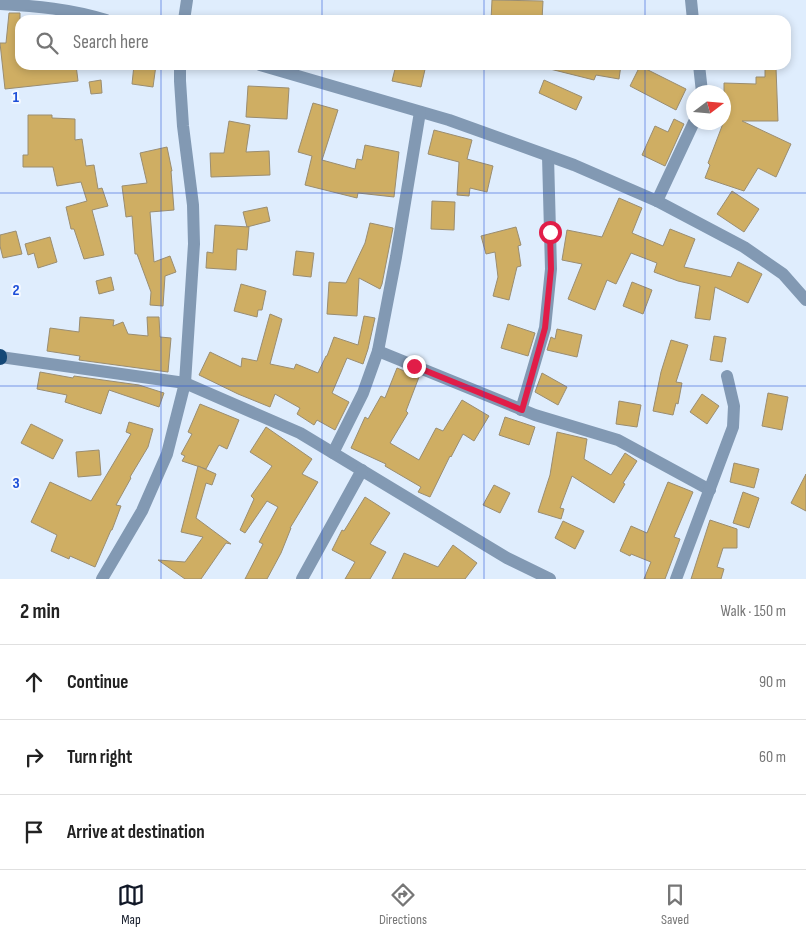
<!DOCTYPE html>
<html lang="en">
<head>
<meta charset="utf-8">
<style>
	:root { --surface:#fff; --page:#f6f6f6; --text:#222; --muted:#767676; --line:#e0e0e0; --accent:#111827 }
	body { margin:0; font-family:"Sofia Sans Condensed",sans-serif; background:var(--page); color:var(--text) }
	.compass { position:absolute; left:686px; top:85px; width:45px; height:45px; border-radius:50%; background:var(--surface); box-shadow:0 2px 8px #0003; rotate:74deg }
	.stop { position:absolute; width:15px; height:15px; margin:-11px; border:4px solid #e11d48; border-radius:50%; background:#fff }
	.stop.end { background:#e11d48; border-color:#fff; box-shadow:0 1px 5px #0008 }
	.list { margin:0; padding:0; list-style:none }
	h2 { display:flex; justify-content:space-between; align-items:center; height:65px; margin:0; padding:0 20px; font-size:21px }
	h2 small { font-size:16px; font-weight:400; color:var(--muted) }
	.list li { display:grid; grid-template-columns:32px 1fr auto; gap:15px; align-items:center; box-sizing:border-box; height:75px; padding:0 20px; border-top:1px solid var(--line) }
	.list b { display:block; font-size:19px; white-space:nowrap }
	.list em { font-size:16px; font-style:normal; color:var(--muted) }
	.icon { flex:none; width:28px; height:28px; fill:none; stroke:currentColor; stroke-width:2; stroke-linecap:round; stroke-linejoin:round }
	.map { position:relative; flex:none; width:806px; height:579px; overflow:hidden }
	.search { position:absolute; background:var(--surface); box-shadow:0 2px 8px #0003; left:15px; right:15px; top:15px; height:55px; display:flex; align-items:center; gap:12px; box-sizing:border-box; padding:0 18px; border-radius:15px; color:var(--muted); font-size:19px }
	.sheet { height:290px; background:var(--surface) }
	nav { display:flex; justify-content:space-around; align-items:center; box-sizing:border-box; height:70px; border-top:1px solid var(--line); background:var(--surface); font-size:14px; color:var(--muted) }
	nav a { display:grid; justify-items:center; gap:2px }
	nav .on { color:var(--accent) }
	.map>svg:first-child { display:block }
	.building { fill:#cfae63; stroke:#9a8d71 }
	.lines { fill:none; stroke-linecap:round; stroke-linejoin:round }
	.minor { stroke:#8299b3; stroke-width:12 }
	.trunk { stroke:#154876; stroke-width:14 }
	.route { stroke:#e11d48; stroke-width:6 }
	.grid { fill:none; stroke:#1d4ed8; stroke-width:1; stroke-opacity:0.55 }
	.grid-label { font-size:16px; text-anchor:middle; font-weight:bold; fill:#1d4ed8; stroke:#f5f9ff; stroke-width:4; stroke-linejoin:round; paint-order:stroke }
</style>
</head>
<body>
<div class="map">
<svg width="806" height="579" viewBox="0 0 806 579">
	<rect width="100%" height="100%" fill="#dfedfd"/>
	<g class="building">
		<polygon points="492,0 543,1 542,20 491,20"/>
		<polygon points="9,13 20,13 20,65 40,65 40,69 76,65 78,81 5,89 0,43 6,43"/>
		<polygon points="134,65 156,65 153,87 132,84"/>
		<polygon points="396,65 426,65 421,87 392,81"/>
		<polygon points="550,65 621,65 619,79 596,75 594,80 550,69"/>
		<polygon points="640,66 686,89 676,110 630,86"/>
		<polygon points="776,68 778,121 742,121 791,144 776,177 758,168 744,191 705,178 710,165 708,163 730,105 724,105 724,83 756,84 756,77 765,77 765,69"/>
		<polygon points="101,80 102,93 91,94 89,82"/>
		<polygon points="544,80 582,97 576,110 539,93"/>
		<polygon points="248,86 289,88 287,119 246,117"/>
		<polygon points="313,103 338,110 322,160 355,169 357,159 362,160 365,145 399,152 394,197 358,193 357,198 305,185 312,156 298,152"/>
		<polygon points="28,115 52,115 52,118 75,119 75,140 82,139 86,166 94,165 98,189 102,188 108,206 92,210 104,255 84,259 74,229 71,229 66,207 87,201 81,182 57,186 53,167 23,167 23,155 28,155"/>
		<polygon points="674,119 684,124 665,166 642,155 655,126 668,132"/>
		<polygon points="229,121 250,125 246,152 269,151 270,175 211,177 210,153 224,153"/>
		<polygon points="434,130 472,140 467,159 493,166 487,192 470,188 469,196 457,195 459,162 428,154"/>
		<polygon points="167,147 172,171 171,171 174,210 150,212 154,262 170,256 176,272 165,276 163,306 150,305 151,292 137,254 135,254 132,216 126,217 122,186 147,183 140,153"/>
		<polygon points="732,191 759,209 744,232 717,214"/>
		<polygon points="619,198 642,208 632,233 663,246 670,229 695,239 684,267 731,277 738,262 762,274 748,303 715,287 710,320 695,318 700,286 678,281 654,272 657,263 631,253 616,284 607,280 595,310 568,299 582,264 562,260 567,230 602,237"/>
		<polygon points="432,201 455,202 454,230 431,229"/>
		<polygon points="267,207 270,221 247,227 243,212"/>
		<polygon points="370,223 393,228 382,284 380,289 359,278 357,316 327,314 329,282 346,283 365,243"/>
		<polygon points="215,225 249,227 247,250 237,249 236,270 206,268 207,252 213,253"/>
		<polygon points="516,227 521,245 518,246 521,266 517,267 509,300 493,296 498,277 495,252 486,254 481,236"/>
		<polygon points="16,231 22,254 3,258 0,246 0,235"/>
		<polygon points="50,237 57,262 38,268 34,253 28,255 25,244"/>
		<polygon points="296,251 314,253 311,277 293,275"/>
		<polygon points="111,277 114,290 99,294 96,281"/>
		<polygon points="632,282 652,290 643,314 623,306"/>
		<polygon points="241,284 266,291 262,310 258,310 257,317 234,311"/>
		<polygon points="270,314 282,319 270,364 294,369 296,364 318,373 326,356 327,356 334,337 358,345 364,316 375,318 368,349 363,364 347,358 332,393 349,402 335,430 317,420 314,425 297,414 300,408 275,394 270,407 238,394 199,375 210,352 241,367 242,358 257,361"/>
		<polygon points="80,317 114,320 113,326 123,322 128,334 148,336 147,317 159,317 160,337 171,338 168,372 79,360 80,356 47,351 50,328 79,332"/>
		<polygon points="508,324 535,333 528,356 501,348"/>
		<polygon points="557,329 582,335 577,357 547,350 551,337 555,339"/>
		<polygon points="714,336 726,338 722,362 710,360"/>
		<polygon points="671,340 688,345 676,382 682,383 678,404 676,403 673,415 653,411 661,372"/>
		<polygon points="397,368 419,377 406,411 408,413 390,443 419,460 436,428 443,431 462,400 489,416 474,441 463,434 451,457 450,456 430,497 418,492 421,487 385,466 386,464 351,448 365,417 368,419 381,396 385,398"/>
		<polygon points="40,372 73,378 74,376 139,385 164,393 159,407 109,390 101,414 65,402 67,395 37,389"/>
		<polygon points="542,373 567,387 558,405 535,392"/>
		<polygon points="768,393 788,397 782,430 762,426"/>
		<polygon points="702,394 719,406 707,424 690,412"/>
		<polygon points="619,401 641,405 637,427 616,424"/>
		<polygon points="200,404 239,420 227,449 219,445 206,469 182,461 185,456 181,454 192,434 188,432"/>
		<polygon points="505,417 535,427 529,445 499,435"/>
		<polygon points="129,422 153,429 148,447 130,477 131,478 116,505 121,506 112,530 111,530 95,567 70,556 69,559 51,551 57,535 31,522 50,482 91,501 131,434 126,432"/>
		<polygon points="31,424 63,440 53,459 21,443"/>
		<polygon points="266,427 312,459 302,474 318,482 290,528 291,528 281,553 267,579 245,579 263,544 259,542 278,507 267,501 245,533 240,530 254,499 251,496 272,466 250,452"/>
		<polygon points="557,432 587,439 584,459 611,475 625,453 637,461 623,483 625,484 614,503 572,476 560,508 564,509 561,519 538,512 550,475"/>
		<polygon points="99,450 101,475 78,477 76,452"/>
		<polygon points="734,463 759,469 754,488 730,482"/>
		<polygon points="198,466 216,474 212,485 206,483 196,518 231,544 226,543 201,579 185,579 158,560 185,562 203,537 181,532"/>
		<polygon points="806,474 806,511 791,503"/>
		<polygon points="668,482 693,492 674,537 680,539 665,579 644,579 651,562 631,554 630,556 620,551 631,526 647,533"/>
		<polygon points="494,485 510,493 500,513 483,505"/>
		<polygon points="743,492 759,498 749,528 733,523"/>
		<polygon points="365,497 390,513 370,544 386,552 370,579 345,579 355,562 332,550 342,530 344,531"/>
		<polygon points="710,520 737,529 737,548 723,548 717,567 724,569 721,579 691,579"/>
		<polygon points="563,521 584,531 575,549 555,538"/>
		<polygon points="453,545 477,563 465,579 392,579 404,553 438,567"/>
	</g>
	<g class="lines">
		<g class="minor">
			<polyline points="691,0 693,20"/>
			<path d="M0 4C36 6 71 9 106 20"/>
			<polyline points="184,20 187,0"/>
			<polyline points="260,65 449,120 574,165 657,201 744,247 783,274 806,300"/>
			<polyline points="699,65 702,92"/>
			<polyline points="657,201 694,122"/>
			<polyline points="378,351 535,415 618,440 710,490"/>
			<polyline points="0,357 185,383 300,433 507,558 550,579"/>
			<polyline points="521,410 545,328 551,269 548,156"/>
			<polyline points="333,453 363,393 378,351 396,257 420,112"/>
			<polyline points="102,579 142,511 167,454 185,383 194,244 193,205 183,126 180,81 180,65"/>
			<polyline points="302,579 362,470"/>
			<polyline points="676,579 733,427 734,406 727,376"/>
		</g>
		<polyline class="trunk" points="0,356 0,358"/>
	</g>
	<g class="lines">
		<polyline class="route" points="414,366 522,410 545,328 551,269 550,232"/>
	</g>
	<path class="grid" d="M161 0V20M322 0V20M484 0V20M645 0V20M161 65V579M322 65V579M484 65V579M645 65V579M0 193H806M0 386H806"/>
	<g class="grid-label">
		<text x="16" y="102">1</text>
		<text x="16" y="295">2</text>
		<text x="16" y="488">3</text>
	</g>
</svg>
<svg class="compass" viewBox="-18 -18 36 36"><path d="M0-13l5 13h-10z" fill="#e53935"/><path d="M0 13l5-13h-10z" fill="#767676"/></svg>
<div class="stop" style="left:550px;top:232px"></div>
<div class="stop end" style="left:414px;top:366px"></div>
<div class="search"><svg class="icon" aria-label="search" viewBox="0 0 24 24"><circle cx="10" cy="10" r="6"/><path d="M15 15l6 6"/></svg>Search here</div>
</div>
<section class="sheet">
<h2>2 min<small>Walk · 150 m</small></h2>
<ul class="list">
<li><svg class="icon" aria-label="ahead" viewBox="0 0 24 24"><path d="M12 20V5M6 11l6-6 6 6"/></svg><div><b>Continue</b></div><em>90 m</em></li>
<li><svg class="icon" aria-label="right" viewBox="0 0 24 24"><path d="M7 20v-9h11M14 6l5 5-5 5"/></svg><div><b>Turn right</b></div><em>60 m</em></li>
<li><svg class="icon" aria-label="arrive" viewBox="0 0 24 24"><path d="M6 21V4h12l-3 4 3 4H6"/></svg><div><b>Arrive at destination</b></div></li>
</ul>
</section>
<nav>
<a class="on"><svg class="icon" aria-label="map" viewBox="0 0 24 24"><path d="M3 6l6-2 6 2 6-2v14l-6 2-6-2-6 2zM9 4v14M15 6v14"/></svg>Map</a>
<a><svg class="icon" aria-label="directions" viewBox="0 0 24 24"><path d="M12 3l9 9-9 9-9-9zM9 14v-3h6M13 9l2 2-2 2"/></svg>Directions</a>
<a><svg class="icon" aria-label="saved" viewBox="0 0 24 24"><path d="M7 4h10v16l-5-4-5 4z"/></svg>Saved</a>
</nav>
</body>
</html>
